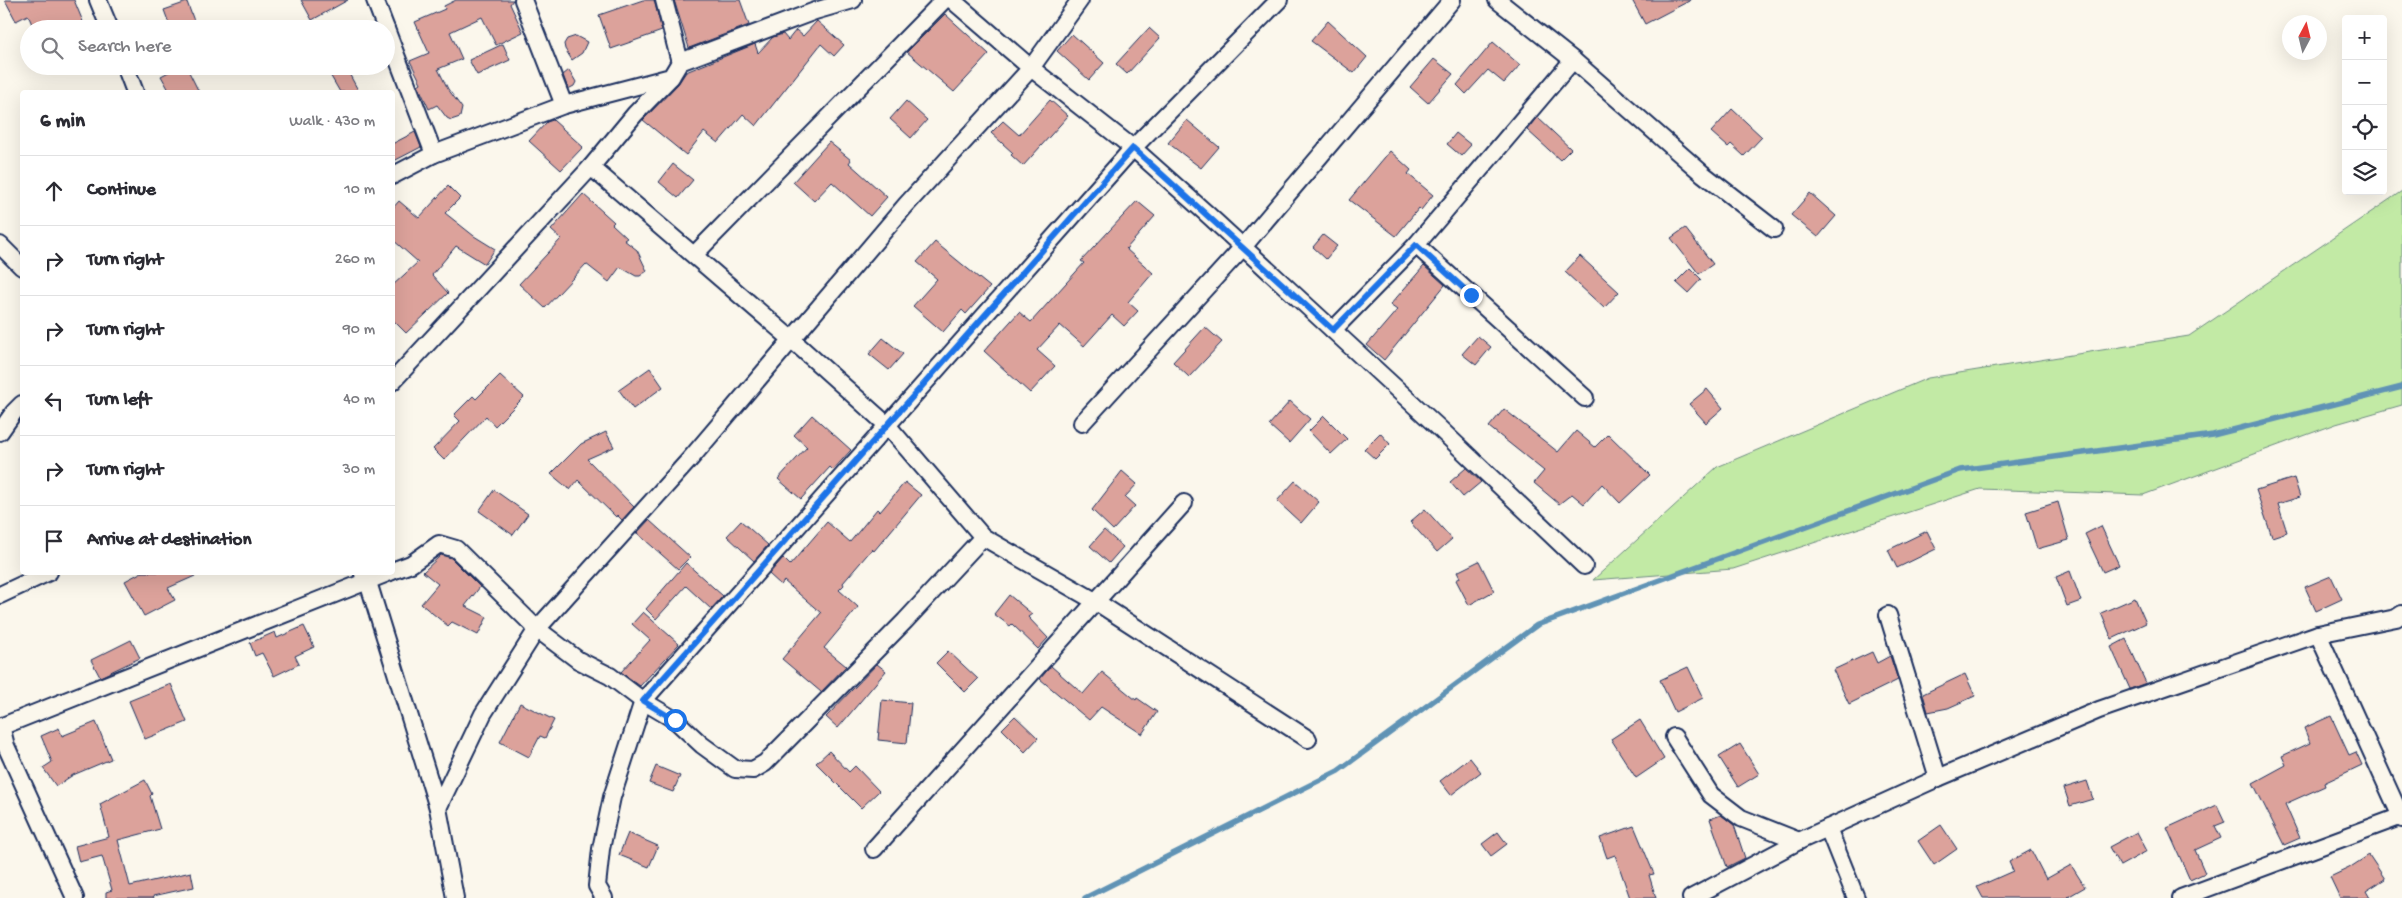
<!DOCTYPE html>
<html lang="en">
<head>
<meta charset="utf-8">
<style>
	:root { --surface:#fff; --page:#f2f2f3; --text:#2b2b33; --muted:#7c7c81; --line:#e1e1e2 }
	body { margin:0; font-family:"Gochi Hand",sans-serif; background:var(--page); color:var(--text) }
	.controls { position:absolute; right:15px; top:15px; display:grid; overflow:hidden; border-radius:5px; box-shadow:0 5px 20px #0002 }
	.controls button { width:45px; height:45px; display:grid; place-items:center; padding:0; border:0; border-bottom:1px solid var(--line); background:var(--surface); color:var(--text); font:25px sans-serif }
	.compass { position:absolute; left:2282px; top:15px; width:45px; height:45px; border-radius:50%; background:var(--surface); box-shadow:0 5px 20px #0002; rotate:7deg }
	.stop { position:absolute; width:15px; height:15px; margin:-11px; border:4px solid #1a73e8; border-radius:50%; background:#fff }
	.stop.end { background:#1a73e8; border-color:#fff; box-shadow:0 1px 5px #0008 }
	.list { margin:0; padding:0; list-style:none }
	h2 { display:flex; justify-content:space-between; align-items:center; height:65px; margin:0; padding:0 20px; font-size:21px }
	h2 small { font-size:16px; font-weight:400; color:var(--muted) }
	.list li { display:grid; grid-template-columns:32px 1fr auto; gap:15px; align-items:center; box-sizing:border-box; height:70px; padding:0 20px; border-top:1px solid var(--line) }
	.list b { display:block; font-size:19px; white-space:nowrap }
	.list em { font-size:16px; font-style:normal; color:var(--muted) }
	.icon { flex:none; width:28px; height:28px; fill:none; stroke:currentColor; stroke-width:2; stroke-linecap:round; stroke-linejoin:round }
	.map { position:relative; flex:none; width:2402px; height:898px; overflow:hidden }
	.search { position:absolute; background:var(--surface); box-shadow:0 5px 20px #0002; left:20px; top:20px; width:375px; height:55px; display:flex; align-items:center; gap:12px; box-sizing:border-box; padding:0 18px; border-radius:28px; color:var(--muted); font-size:19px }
	.panel { position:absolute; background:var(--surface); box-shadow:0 5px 20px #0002; left:20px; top:90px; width:375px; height:485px; border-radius:5px }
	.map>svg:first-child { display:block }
	.green { fill:#c2eaa5; stroke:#6e8c82 }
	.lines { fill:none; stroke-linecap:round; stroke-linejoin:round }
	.stream { stroke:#6093b5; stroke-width:5.5 }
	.building { fill:#dca29b; stroke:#1b2f5e }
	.street-casing { stroke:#1b2f5e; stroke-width:20 }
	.street { stroke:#fbf7ec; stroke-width:16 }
	.route { stroke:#1a73e8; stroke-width:6 }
</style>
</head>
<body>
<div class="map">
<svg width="2402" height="898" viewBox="0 0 2402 898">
	<rect width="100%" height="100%" fill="#fbf7ec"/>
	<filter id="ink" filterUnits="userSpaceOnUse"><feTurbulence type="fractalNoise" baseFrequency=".02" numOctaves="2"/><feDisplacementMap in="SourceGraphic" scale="10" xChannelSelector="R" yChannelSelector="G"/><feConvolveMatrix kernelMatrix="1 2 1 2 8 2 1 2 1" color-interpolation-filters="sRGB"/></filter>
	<g filter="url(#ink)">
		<polygon class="green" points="2402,191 2402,405 2336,424 2143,495 1980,489 1733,569 1593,580 1717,467 1928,378 2189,336"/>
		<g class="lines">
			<polyline class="stream" points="1085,898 1338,771 1537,625 1960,470 2213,435 2402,387"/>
		</g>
		<g class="building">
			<polygon points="5,0 74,0 86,29 34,29 28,15 16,21"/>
			<polygon points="301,0 348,0 312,20"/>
			<polygon points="456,0 513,0 510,4 523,32 496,45 482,17 450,32 462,59 438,69 448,89 462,108 460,117 451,120 447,118 437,105 429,109 418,85 421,83 410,61 429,53 415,22 445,9 444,6"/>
			<polygon points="643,0 654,0 662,31 611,49 599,15"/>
			<polygon points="674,0 740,0 749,25 689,48"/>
			<polygon points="1632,0 1691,0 1645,24"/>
			<polygon points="187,2 197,29 171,29 164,10"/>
			<polygon points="945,14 989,54 954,92 907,52"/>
			<polygon points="817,21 844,45 834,56 821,44 756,126 743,114 718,143 704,132 686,155 643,120 678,84 686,72 755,44 758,53 773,37 783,34 788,40 796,30 803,36"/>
			<polygon points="1328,21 1367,57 1354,73 1311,41"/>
			<polygon points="1149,28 1160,38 1127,74 1116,64"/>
			<polygon points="1072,34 1104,63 1089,80 1057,51"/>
			<polygon points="576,36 587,42 582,53 572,60 565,49 564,44 567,39"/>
			<polygon points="1493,42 1520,65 1504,83 1488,70 1466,94 1457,85"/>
			<polygon points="503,44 510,60 477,75 469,60"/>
			<polygon points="1434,59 1453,74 1428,103 1410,87"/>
			<polygon points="180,66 186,66 199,92 170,92 161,76"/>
			<polygon points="325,66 345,66 359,92 340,92"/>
			<polygon points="569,70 576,82 574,86 568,89 563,75"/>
			<polygon points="1050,100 1068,116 1023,166 1011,155 1013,153 991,133 1003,121 1019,135"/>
			<polygon points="906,101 927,120 911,138 890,119"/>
			<polygon points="1732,109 1762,137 1744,156 1731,144 1728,147 1711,132"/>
			<polygon points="1537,117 1571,149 1560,160 1527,130"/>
			<polygon points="553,120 583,147 561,170 529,141 547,122"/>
			<polygon points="1187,120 1219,147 1201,168 1168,143"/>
			<polygon points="415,132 421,147 392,162 392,144"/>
			<polygon points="1456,133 1471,145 1461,156 1447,144"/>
			<polygon points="829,142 851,160 849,163 887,197 870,216 832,182 814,201 793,182"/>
			<polygon points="1390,151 1411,170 1408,174 1433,195 1421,210 1419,208 1396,236 1349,200"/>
			<polygon points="673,164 693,180 678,198 659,182"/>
			<polygon points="448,186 460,198 445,213 474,236 495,249 485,264 456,246 432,275 448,293 406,333 392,319 392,286 418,262 392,239 392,209 399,201 419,218"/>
			<polygon points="1810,193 1836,216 1818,237 1791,215"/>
			<polygon points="583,194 614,222 612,224 627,238 624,240 637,250 647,271 640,276 636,276 620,267 609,282 586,264 545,308 519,284 561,239 551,230"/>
			<polygon points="1137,201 1155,216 1126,249 1153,273 1128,302 1138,311 1124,326 1112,315 1084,346 1060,325 1037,350 1055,366 1030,393 984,351 1019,312 1031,322 1084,263 1081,261"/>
			<polygon points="1685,228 1713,264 1699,274 1671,238"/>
			<polygon points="1323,235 1337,246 1326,259 1313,247"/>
			<polygon points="935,242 990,287 966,314 962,310 943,332 913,306 937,279 917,262"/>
			<polygon points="1580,256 1619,292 1604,308 1565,272"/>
			<polygon points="1424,266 1445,285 1384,360 1367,345 1397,310 1390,305"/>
			<polygon points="1690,268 1701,279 1688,293 1676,282"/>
			<polygon points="1205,327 1222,342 1189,377 1173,362"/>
			<polygon points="1478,336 1491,347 1476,365 1462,354"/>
			<polygon points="883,338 903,354 889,370 869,354"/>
			<polygon points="650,368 663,387 633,409 619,390"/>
			<polygon points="500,375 524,397 495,426 486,416 444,460 433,449 460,421 454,415 473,396 476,399"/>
			<polygon points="1707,389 1723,408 1706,423 1689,404"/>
			<polygon points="1290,401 1310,419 1289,443 1269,425"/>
			<polygon points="1504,409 1558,452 1576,431 1595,447 1608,434 1650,475 1620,503 1602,484 1584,504 1572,494 1559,504 1534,483 1544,471 1489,427"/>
			<polygon points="812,415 851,450 833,470 830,467 801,499 778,479 807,447 794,435"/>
			<polygon points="1324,416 1347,439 1331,454 1309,431"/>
			<polygon points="606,432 614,447 587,459 634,507 622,520 617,515 616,517 578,480 570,490 551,474 581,444"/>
			<polygon points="1380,433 1390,444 1375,459 1364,449"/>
			<polygon points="1466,468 1481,482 1463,497 1450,482"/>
			<polygon points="1122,471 1137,484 1125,497 1135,506 1113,530 1092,510"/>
			<polygon points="2294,478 2300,497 2278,504 2287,532 2272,537 2256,490"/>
			<polygon points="1295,481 1319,502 1301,523 1277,501"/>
			<polygon points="905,482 921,495 874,551 872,549 843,583 844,585 839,590 858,607 824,648 846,666 821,692 782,659 821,613 784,581 781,585 769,574 783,558 790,565 827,522 850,542 877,509 880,512"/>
			<polygon points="494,490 528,514 513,535 479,511"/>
			<polygon points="2058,502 2069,540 2037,549 2026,512"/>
			<polygon points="1425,509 1452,539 1437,552 1410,522"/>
			<polygon points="649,520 690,557 678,569 637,533"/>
			<polygon points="741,521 768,545 754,561 727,536"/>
			<polygon points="2101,526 2119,565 2103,572 2085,534"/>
			<polygon points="1104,530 1123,547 1109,563 1090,546"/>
			<polygon points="1927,531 1936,549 1897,568 1888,550"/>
			<polygon points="441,555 451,558 480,587 465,606 487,617 478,635 452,622 448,626 421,604 438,584 423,572"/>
			<polygon points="1479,561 1494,591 1469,605 1456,580 1460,578 1457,572"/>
			<polygon points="686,563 723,596 711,609 686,586 656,619 646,609"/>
			<polygon points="2070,571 2081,601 2067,606 2056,577"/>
			<polygon points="142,572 204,572 168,588 175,600 144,616 125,581"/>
			<polygon points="2331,576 2342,599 2316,611 2305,587"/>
			<polygon points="1009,595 1032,614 1028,617 1048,638 1038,649 1012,624 1010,626 994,614"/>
			<polygon points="2135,598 2146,623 2112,639 2101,613"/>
			<polygon points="643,612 679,644 640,686 621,672 650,640 632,624"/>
			<polygon points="304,626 314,647 295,656 299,664 274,676 262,653 255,656 250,643 275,632 277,638"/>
			<polygon points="2126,639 2146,683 2130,689 2111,647"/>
			<polygon points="131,640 140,658 100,677 91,660"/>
			<polygon points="948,651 978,679 965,692 936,663"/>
			<polygon points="1872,652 1877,663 1890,656 1898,680 1849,704 1833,670"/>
			<polygon points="877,664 886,671 838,728 826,717"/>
			<polygon points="1051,666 1083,694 1102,672 1136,700 1137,698 1157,712 1142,734 1101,707 1089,720 1040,679"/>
			<polygon points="1688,667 1703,698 1675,712 1660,680"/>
			<polygon points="1965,674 1975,696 1948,708 1928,712 1923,694"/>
			<polygon points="171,684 187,722 145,739 129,701"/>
			<polygon points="882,700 911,703 907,743 878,740"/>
			<polygon points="520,703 554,720 545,738 540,736 529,757 500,742"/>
			<polygon points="1015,716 1038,738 1025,752 1002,729"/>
			<polygon points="2331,716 2349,755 2356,752 2362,765 2324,783 2325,786 2285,804 2300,838 2284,845 2253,783 2286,765 2282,756 2310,743 2304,728"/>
			<polygon points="1640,720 1664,759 1636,778 1611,739"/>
			<polygon points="96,722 111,759 73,775 56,786 43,768 52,762 41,736 59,728 62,736"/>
			<polygon points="1740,744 1759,774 1738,787 1719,757"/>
			<polygon points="829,751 849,772 855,766 879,791 861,808 816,763"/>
			<polygon points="1470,758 1481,772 1451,795 1440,781"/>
			<polygon points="656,766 680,776 673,792 649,783"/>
			<polygon points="145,780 152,794 150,796 160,829 118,840 130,886 191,872 194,887 153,896 154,898 106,898 106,892 112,890 102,856 79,862 75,846 109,837 100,804"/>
			<polygon points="2087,781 2093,799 2070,806 2064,788"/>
			<polygon points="2217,805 2225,822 2215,826 2221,838 2195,850 2205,873 2190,880 2167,828"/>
			<polygon points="1721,815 1734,825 1745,858 1727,867 1710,819"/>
			<polygon points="1941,825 1957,849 1934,865 1918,841"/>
			<polygon points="1634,826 1654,874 1649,875 1656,898 1630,898 1615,855 1607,858 1600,838"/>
			<polygon points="1498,832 1507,844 1491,856 1482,844"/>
			<polygon points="2137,832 2147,851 2120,866 2109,847"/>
			<polygon points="628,833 658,846 649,867 619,855"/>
			<polygon points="2031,850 2046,879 2071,865 2085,887 2066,898 1983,898 1977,887 2013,871 2009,862"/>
			<polygon points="2369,855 2385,879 2366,891 2370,898 2340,898 2330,877 2349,868"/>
		</g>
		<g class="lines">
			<defs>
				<g id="street">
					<polyline points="98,0 110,29"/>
					<polyline points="375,0 386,29"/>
					<polyline points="523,0 564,105"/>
					<polyline points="664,0 680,62"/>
					<polyline points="952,0 1031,68 1133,148 1206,213 1438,427 1584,566"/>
					<polyline points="1497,0 1573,60 1703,174 1774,229"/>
					<polyline points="386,29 434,154"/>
					<polyline points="125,66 135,92"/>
					<polyline points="591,167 791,339 887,425 983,537 1095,601 1308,739"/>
					<polyline points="392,176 434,154 564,105 671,77 680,62 815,11 853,0"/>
					<polyline points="0,245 22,267"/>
					<polyline points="1416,245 1585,398"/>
					<polyline points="694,255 944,0"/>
					<polyline points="1333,330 1416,245 1573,60"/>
					<polyline points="392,382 591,167 635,114 671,77"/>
					<polyline points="1082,423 1243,247 1452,0"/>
					<polyline points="0,432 14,412 22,404"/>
					<polyline points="392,571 411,564 439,544 456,549 537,629 578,660 610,676 643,701 675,720 702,745 735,769 753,770 765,763 905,621 983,537"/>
					<polyline points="363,574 368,582 438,808 455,898"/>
					<polyline points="0,595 49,572"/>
					<polyline points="1888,615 1938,778"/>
					<polyline points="2318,634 2402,819"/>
					<polyline points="1,726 6,746 75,898"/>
					<polyline points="0,727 390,572"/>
					<polyline points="1674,737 1711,795 1741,818 1799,841"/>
					<polyline points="438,808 483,714 537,629 691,458 906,205 1031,68 1080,0"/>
					<polyline points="1828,828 1856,898"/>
					<polyline points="874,849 1184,503"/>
					<polyline points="604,898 597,886 601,849 612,797 643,701 1133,148 1279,0"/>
					<polyline points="1691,898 1799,841 1938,778 2099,710 2318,634 2396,618 2402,614"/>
					<polyline points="2181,898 2402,816"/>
				</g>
			</defs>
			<use href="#street" class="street-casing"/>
			<use href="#street" class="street"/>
		</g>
	</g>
	<g class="lines" filter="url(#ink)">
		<polyline class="route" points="675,720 643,701 1133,148 1333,330 1416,245 1471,295"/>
	</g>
</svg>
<div class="controls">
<button>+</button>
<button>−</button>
<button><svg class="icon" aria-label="locate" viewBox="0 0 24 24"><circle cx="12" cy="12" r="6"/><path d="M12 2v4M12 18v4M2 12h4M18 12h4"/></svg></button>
<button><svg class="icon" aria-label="layers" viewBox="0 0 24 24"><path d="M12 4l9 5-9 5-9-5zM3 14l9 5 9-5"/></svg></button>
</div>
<svg class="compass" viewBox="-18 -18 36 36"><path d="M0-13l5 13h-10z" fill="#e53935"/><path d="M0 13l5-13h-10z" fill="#7c7c81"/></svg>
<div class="stop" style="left:675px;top:720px"></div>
<div class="stop end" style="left:1471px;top:295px"></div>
<div class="search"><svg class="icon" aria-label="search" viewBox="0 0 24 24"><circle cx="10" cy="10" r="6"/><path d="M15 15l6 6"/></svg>Search here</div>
<section class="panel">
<h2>6 min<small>Walk · 430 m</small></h2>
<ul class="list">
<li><svg class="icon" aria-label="ahead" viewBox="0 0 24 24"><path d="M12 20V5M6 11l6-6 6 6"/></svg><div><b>Continue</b></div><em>10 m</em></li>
<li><svg class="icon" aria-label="right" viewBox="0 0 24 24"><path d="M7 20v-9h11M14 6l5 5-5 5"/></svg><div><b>Turn right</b></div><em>260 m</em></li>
<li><svg class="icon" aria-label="right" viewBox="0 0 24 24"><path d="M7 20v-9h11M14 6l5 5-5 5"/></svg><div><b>Turn right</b></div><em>90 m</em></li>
<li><svg class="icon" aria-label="left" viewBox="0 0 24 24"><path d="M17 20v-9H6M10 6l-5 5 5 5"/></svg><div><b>Turn left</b></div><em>40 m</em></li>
<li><svg class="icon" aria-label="right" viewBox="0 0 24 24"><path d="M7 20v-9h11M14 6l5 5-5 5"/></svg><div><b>Turn right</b></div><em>30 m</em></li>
<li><svg class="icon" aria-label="arrive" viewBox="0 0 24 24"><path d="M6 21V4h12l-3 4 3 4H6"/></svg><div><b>Arrive at destination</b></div></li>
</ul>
</section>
</div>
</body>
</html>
